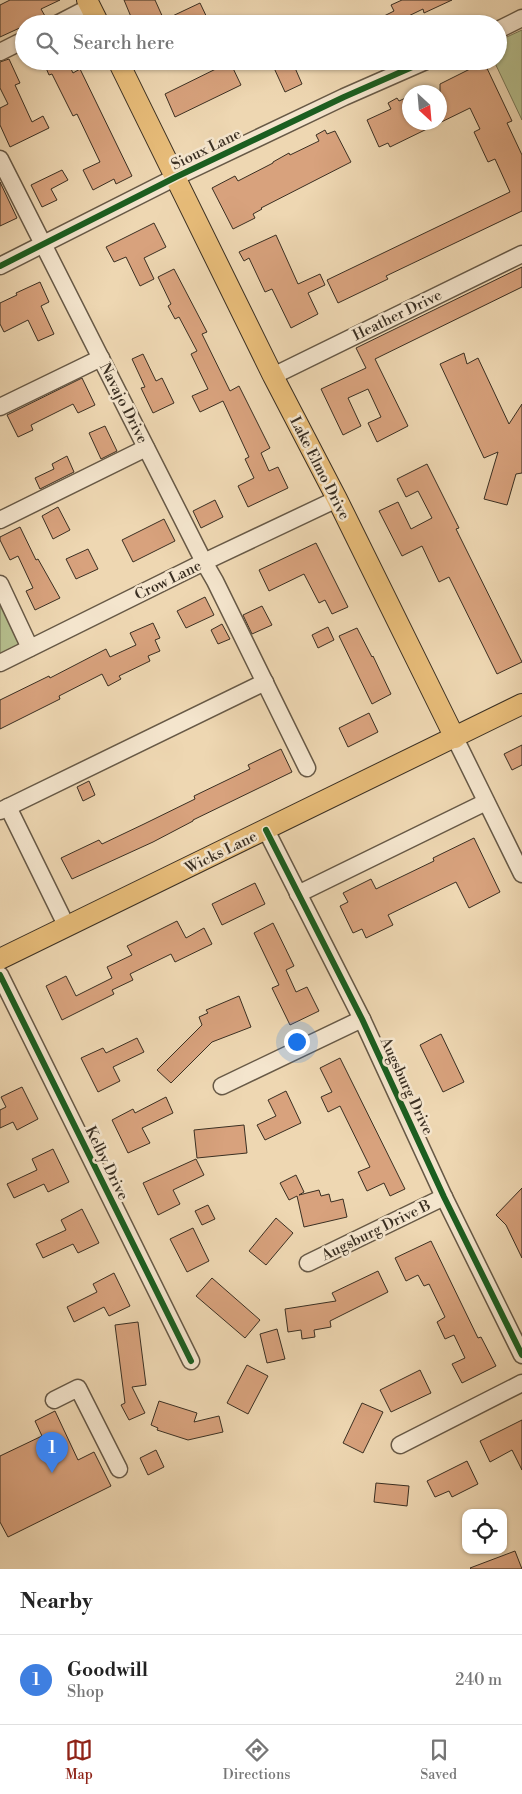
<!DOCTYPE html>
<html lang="en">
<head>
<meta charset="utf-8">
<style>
	:root { --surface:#fff; --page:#f6f6f6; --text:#222; --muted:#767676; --line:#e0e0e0; --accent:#8f2418 }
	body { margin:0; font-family:"Libre Bodoni",serif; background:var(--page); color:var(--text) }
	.controls { position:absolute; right:15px; bottom:15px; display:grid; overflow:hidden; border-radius:10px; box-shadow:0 1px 4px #0004 }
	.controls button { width:45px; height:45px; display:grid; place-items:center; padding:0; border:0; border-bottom:1px solid var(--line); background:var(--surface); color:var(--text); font:25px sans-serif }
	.compass { position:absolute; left:402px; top:85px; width:45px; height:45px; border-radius:50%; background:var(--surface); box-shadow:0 1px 4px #0004; rotate:154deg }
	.you { position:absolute; left:296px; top:1041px; width:18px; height:18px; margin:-12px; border:4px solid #fff; border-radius:50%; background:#1a73e8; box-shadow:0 0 0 8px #1a73e833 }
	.badge { display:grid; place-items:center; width:32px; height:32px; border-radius:50%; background:var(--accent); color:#fff; font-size:16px; font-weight:700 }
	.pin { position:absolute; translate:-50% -41px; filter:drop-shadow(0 1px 2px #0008) }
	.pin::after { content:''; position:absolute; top:26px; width:18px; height:15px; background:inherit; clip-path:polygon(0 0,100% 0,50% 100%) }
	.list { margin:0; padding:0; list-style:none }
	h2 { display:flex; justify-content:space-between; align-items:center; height:65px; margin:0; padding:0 20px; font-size:21px }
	h2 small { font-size:16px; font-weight:400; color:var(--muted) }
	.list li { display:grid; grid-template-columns:32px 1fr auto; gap:15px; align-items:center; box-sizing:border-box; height:90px; padding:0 20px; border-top:1px solid var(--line) }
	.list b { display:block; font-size:19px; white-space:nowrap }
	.list p { margin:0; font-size:16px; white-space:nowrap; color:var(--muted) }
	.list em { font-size:16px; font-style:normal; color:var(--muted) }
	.icon { flex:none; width:28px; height:28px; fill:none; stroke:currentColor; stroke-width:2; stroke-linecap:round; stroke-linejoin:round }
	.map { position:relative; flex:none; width:522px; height:1569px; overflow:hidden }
	.search { position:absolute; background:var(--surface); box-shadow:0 1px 4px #0004; left:15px; right:15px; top:15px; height:55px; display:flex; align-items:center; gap:12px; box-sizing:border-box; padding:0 18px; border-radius:28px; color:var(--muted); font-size:19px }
	.sheet { height:155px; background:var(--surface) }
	nav { display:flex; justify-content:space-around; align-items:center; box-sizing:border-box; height:70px; border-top:1px solid var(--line); background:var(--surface); font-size:14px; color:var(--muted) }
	nav a { display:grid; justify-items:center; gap:2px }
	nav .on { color:var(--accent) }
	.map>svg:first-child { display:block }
	.green { fill:#b6bf8e; stroke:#787758 }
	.building { fill:#d8a27d; stroke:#3a2f22 }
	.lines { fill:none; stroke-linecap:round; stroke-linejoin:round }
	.minor-casing { stroke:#675946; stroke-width:19 }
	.major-casing { stroke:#3a2f22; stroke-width:22 }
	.minor { stroke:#f4e5cd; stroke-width:16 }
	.major { stroke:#e7bc79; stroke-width:20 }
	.cycleway-casing { stroke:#f4e5cd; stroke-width:9 }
	.cycleway { stroke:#1b5e20; stroke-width:6 }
	.labels { text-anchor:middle; stroke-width:5; stroke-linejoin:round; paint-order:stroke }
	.street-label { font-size:15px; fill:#3a2f22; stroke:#f4e5cd }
</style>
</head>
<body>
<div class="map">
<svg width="522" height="1569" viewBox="0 0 522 1569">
	<rect width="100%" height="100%" fill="#eed7b2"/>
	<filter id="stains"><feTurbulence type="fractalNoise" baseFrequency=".004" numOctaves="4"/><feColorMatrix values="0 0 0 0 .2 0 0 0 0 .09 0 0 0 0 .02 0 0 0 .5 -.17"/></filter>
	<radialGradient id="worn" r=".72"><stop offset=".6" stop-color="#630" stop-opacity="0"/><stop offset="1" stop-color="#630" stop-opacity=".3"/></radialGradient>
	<g class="green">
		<polygon points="522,30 522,120 494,61 498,61 498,41"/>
		<polygon points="0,593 23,645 0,656"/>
	</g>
	<g class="building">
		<polygon points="10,0 60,0 41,9 45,16 29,24 24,24 24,26 0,37 0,5"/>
		<polygon points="124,0 155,0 164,20 200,3 210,24 134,24"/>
		<polygon points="402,0 452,0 424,13 423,9 392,24 368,24 394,11 391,5"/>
		<polygon points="9,59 20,83 15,85 32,122 43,116 49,128 10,147 0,125 0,108 8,104 0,88 0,62"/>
		<polygon points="43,61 67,61 73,73 80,69 132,176 116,184 114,179 93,190 83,170 100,162 77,114 73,116 52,74 49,75"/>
		<polygon points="277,61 292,61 302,84 285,92 274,68 279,65"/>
		<polygon points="230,62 241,85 175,117 165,94"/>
		<polygon points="484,62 512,121 507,123 522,155 522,211 386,276 388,279 338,303 327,280 510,192 495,159 488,162 474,132 480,129 470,108 390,147 388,143 379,147 367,120 391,109 388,103 397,98 399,101 410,96 410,122 440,122 440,84"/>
		<polygon points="325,130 327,134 335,131 351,162 261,208 262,209 253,214 255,218 233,229 212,188 235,176 238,181 273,163 273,162 289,153 290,155 319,141 316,135"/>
		<polygon points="62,170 68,180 51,189 57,200 42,207 31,185"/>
		<polygon points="0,182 17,218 0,226"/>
		<polygon points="154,223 166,247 144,258 154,279 140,286 126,257 114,262 106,247"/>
		<polygon points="276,235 298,284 320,274 325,285 308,293 318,314 291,328 272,289 265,292 249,258 244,261 239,252"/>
		<polygon points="522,267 522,287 375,359 408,426 377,442 368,423 381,417 368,389 348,398 361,426 343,435 321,389 366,368 356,348"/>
		<polygon points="174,269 207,332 202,334 230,391 239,386 270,448 261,453 269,471 278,467 288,488 248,507 238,486 254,478 245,459 249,457 223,401 200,412 192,396 208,389 191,354 197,351 179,317 175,319 168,306 171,304 158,277"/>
		<polygon points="40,282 49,302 41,306 54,334 38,341 28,320 4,332 0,324 0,303 17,295 16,293"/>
		<polygon points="464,353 467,364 478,358 509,424 522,404 522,473 516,474 507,505 484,499 498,452 484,458 440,364"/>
		<polygon points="143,354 156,381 162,378 174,403 153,413 141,388 145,387 132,359"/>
		<polygon points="82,378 95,405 78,413 73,404 31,425 33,430 18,437 7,415"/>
		<polygon points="105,426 117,451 101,459 89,433"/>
		<polygon points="67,456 74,472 40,489 35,478 54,469 52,464"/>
		<polygon points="427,464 459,528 456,529 522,662 497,674 449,577 439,582 422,546 402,556 379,511 398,502 411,529 432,518 418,491 406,497 397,479"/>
		<polygon points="215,500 223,517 201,528 193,511"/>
		<polygon points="58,507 70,530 53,539 42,516"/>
		<polygon points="164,519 175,541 133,562 122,540"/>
		<polygon points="20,527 36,560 38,559 60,598 35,610 26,591 33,588 18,556 10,560 0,540 0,537"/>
		<polygon points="316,543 348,607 332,614 325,600 319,603 304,574 269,591 259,570"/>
		<polygon points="88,549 98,569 76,579 66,559"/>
		<polygon points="205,597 214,615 186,628 177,611"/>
		<polygon points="262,606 272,625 252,634 243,615"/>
		<polygon points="153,623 160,638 155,640 160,651 148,656 150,661 119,676 121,679 108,686 102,674 59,696 60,699 0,729 0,700 49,676 50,678 106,649 110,657 136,645 130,633"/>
		<polygon points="222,624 230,639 218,644 211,630"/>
		<polygon points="328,627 334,640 318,648 312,635"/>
		<polygon points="357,628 372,657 373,656 391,694 372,704 339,636"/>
		<polygon points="369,713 378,732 348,747 339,728"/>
		<polygon points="522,745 522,765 512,770 504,754"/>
		<polygon points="281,749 292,772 193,820 193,821 153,842 72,879 61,858 99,840 102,844 144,824 195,799 194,796 250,769 248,765"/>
		<polygon points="89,781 95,795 83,801 77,787"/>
		<polygon points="474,838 500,892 469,908 456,882 388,915 393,925 366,938 362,929 353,933 340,906 348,902 343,893 371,879 376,889 434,861 433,858"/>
		<polygon points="255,883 265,904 222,925 212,904"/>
		<polygon points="177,921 186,938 204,928 212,944 175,962 171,954 130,974 133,980 112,990 114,994 62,1020 46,986 66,976 76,996 112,978 107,967 132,955 127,946"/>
		<polygon points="273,923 294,966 286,970 296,992 307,987 319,1011 290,1025 272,988 279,985 254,933"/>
		<polygon points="239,996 251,1027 212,1042 171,1083 157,1070 202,1025 199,1017 208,1013 206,1010"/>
		<polygon points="441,1034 464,1082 443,1092 420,1045"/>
		<polygon points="137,1038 144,1052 113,1067 120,1081 98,1092 81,1058 103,1048 106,1053"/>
		<polygon points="340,1058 405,1189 390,1196 384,1183 367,1191 358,1172 370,1167 340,1106 328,1112 321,1097 332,1092 320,1068"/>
		<polygon points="22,1087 38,1119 17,1130 13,1122 0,1128 0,1110 6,1107 1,1097"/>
		<polygon points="286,1091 301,1123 265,1140 257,1125 276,1116 268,1100"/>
		<polygon points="166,1097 173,1113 142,1128 150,1143 128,1153 112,1120 133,1109 135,1113"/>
		<polygon points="244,1125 247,1153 197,1158 194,1130"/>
		<polygon points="53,1149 69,1182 48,1192 44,1184 14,1198 7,1184 37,1170 32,1159"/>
		<polygon points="196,1159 204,1175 173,1190 180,1204 158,1215 143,1183"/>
		<polygon points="296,1175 304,1192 299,1195 319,1190 321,1196 329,1194 331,1202 343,1199 347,1217 304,1227 297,1196 289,1200 280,1183"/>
		<polygon points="522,1188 522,1258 506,1225 496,1215"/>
		<polygon points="208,1205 215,1219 202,1225 195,1211"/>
		<polygon points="82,1209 99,1243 78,1253 73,1244 43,1258 36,1244 66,1230 61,1220"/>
		<polygon points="276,1218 293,1233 266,1265 249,1251"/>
		<polygon points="193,1228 209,1261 187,1272 170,1239"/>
		<polygon points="431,1241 478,1338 481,1337 496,1366 462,1383 452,1364 465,1358 454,1335 445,1339 437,1322 445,1317 429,1284 424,1286 418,1275 406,1281 395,1258"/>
		<polygon points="378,1271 388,1292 330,1321 331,1327 314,1330 315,1337 302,1339 301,1330 288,1332 285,1309 336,1301 332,1293"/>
		<polygon points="114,1273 130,1306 109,1316 104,1307 74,1322 67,1307 97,1292 93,1284"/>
		<polygon points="212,1278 260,1320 245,1338 196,1296"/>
		<polygon points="138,1322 146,1385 132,1387 145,1413 129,1420 121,1405 125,1403 115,1325"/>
		<polygon points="277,1329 285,1359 267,1363 260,1334"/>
		<polygon points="247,1365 268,1376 248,1414 227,1403"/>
		<polygon points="420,1370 431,1393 391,1412 380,1390"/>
		<polygon points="159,1401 197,1413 194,1422 219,1416 223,1432 188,1440 157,1430 158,1428 151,1425"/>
		<polygon points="362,1403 383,1412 363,1453 343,1443"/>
		<polygon points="55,1411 78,1460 94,1452 111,1486 8,1537 0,1522 0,1456 42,1436 35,1421"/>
		<polygon points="522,1420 522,1470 512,1450 490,1462 480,1441"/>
		<polygon points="156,1450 164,1467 148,1475 140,1458"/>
		<polygon points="467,1461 478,1484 452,1497 449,1491 435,1497 427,1481"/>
		<polygon points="376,1483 409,1486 407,1506 374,1502"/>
		<polygon points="515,1551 522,1569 471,1569 470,1568"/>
	</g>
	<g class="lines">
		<defs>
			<g id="minor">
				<polyline points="57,24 90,7"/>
				<polyline points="498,30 522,18"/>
				<polyline points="0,52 24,40"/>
				<polyline points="0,159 204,562 215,581 307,768"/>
				<polyline points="0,266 176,177 344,97 426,61"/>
				<polyline points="273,376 522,254"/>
				<polyline points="0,407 101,358"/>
				<polyline points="0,520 146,448"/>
				<polyline points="0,584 30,648"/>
				<polyline points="0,663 204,562 337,499"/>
				<polyline points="455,738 522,874"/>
				<polyline points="8,807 67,927"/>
				<polyline points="0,811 265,682"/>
				<polyline points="266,830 362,1019 444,1197 522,1355"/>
				<polyline points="298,894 486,802"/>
				<polyline points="0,975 191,1361"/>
				<polyline points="222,1086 362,1019"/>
				<polyline points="308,1263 444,1197"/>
				<polyline points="54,1400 78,1388 119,1469"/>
				<polyline points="400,1445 522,1383"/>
			</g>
			<g id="major">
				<polyline points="87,0 99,24"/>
				<polyline points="118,61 273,376 337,499 455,738"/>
				<polyline points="0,959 522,704"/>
			</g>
		</defs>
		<use href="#minor" class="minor-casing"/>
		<use href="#major" class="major-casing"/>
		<use href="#minor" class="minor"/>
		<use href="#major" class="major"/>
		<defs>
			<g id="cycleway">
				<polyline points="0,266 176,177 344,97 426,61"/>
				<polyline points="266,830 362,1019 444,1197 522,1355"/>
				<polyline points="0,975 191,1361"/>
			</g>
		</defs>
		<use href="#cycleway" class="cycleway-casing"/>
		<use href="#cycleway" class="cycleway"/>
	</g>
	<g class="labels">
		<g class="street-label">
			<text transform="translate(206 149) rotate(-26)" y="5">Sioux Lane</text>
			<text transform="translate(397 315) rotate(-26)" y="5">Heather Drive</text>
			<text transform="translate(124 403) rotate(63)" y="5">Navajo Drive</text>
			<text transform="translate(320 468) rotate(63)" y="5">Lake Elmo Drive</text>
			<text transform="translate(168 580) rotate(-26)" y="5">Crow Lane</text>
			<text transform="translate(221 852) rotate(-26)" y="5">Wicks Lane</text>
			<text transform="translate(407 1086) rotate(65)" y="5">Augsburg Drive</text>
			<text transform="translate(107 1163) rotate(64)" y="5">Kelby Drive</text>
			<text transform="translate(376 1230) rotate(-26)" y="5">Augsburg Drive B</text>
		</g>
	</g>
	<rect width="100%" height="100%" filter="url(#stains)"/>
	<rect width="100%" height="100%" fill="url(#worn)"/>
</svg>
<div class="controls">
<button><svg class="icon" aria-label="locate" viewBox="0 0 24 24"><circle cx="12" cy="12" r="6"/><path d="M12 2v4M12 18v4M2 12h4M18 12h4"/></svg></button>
</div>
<svg class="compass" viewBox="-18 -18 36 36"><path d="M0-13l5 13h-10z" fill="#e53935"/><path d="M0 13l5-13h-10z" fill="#767676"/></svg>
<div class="you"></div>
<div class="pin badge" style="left:52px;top:1473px;background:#3f7fe0">1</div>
<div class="search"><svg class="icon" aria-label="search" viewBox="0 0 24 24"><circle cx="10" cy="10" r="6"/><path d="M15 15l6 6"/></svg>Search here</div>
</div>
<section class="sheet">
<h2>Nearby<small></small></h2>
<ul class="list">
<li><span class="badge" style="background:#3f7fe0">1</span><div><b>Goodwill</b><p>Shop</p></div><em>240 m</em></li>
</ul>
</section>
<nav>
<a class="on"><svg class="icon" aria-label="map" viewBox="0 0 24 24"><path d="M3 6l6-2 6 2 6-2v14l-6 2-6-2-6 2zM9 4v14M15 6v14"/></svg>Map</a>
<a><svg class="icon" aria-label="directions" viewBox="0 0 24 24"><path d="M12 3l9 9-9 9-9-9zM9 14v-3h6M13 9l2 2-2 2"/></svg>Directions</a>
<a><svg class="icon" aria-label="saved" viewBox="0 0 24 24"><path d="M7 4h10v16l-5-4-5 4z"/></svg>Saved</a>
</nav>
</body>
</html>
